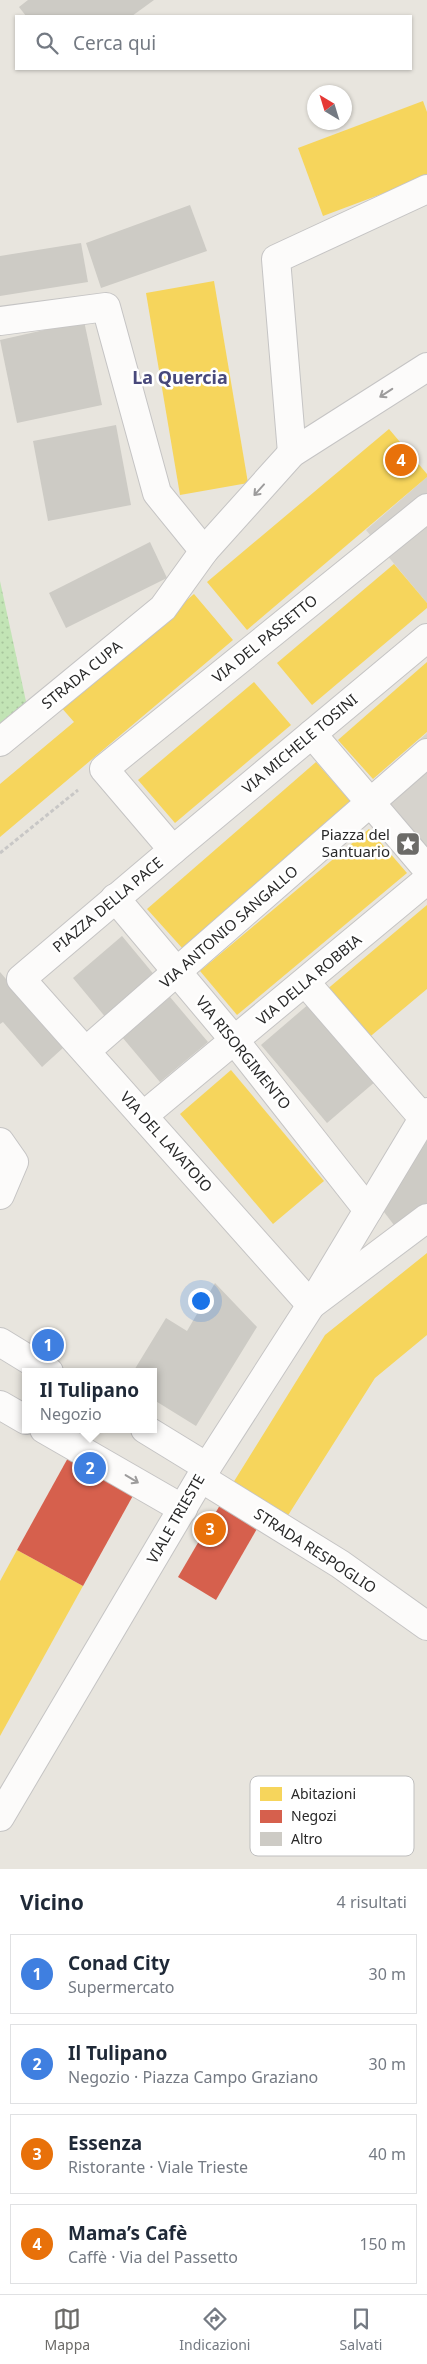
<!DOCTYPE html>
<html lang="it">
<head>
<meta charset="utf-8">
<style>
	:root { --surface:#fff; --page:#f2f2f3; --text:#1f2937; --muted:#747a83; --line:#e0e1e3; --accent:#6c6b68 }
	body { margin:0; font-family:"Noto Sans",sans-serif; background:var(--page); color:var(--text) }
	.compass { position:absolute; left:307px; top:85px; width:45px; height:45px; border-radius:50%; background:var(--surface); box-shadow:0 1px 4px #0004; rotate:322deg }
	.you { position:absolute; left:200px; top:1300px; width:18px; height:18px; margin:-12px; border:4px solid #fff; border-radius:50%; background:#1a73e8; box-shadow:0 0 0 8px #1a73e833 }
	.badge { display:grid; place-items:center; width:32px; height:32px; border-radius:50%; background:var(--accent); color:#fff; font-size:16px; font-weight:700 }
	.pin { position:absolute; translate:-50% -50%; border:2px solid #fff; box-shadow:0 1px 5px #0006 }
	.popup { position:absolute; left:22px; top:1368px; width:135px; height:65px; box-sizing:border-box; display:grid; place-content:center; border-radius:0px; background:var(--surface); filter:drop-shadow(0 1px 4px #0005); font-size:16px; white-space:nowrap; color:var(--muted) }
	.popup b { font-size:19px; color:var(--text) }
	.popup::after { content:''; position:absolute; left:50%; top:100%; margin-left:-10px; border:10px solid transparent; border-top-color:var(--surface) }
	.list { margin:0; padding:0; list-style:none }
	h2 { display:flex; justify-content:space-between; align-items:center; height:65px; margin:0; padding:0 20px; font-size:21px }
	h2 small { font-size:16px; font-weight:400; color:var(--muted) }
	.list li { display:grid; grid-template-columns:32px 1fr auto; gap:15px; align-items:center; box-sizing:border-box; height:80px; margin:0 10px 10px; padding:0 10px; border:1px solid var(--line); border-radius:0px }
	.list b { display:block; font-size:19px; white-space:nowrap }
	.list p { margin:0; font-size:16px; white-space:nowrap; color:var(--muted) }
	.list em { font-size:16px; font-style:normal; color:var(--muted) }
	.icon { flex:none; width:28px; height:28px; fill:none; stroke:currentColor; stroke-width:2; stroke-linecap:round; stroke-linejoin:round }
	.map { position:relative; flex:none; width:427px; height:1869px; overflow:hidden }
	.search { position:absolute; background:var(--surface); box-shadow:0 1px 4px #0004; left:15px; right:15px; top:15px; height:55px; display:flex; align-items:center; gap:12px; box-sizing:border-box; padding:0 18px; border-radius:0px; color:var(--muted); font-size:19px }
	.sheet { height:425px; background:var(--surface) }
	nav { display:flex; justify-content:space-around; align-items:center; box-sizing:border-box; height:70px; border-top:1px solid var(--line); background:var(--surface); font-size:14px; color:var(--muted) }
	nav a { display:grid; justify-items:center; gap:2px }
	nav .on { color:var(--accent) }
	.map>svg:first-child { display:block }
	.park { fill:url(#park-dots) }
	.plaza { fill:#d6d3cd }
	.homes { fill:#f6d55c }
	.shops { fill:#d6604d }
	.building { fill:#cdcbc5 }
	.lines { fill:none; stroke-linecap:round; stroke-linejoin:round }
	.minor-casing { stroke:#c5c4c4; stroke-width:30 }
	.secondary-casing { stroke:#c5c4c4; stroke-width:30 }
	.path { stroke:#c8c7c6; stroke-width:3; stroke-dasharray:4 2.5; stroke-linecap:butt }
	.minor { stroke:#fcfbfa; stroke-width:28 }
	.secondary { stroke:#fcfbfa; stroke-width:28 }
	.oneway { stroke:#9d9c9c }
	.labels { text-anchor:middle; stroke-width:5; stroke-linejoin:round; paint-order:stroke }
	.street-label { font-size:15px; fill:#292929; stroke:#fff }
	.poi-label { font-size:15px; fill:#292929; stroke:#fff; text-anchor:end }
	.quarter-label { font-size:18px; font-weight:bold; fill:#48497b; stroke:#fff }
	.key { fill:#fff; stroke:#bfbfbf; stroke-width:1 }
	.key-label { font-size:14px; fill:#292929 }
</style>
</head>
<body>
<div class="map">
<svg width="427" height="1869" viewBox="0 0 427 1869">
	<defs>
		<pattern id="park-dots" width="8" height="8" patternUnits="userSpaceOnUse" patternTransform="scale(1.25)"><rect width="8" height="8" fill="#c2e4b5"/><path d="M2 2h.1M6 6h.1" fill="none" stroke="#a7c49c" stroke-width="1.8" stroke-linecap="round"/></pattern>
	</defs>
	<rect width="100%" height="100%" fill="#e8e5de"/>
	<polygon class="park" points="0,581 27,706 0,728"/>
	<g class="plaza">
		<polygon points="427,477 427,603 366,530"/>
		<polygon points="427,733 427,888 352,800"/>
	</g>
	<g class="homes">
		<polygon points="423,101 427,112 427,177 323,216 298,148"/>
		<polygon points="214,281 248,483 180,495 146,293"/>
		<polygon points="389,429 427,474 427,477 247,630 207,582"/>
		<polygon points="394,564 427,603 427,608 312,705 277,663"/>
		<polygon points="194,594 233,640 0,837 0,784 74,722 60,706"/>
		<polygon points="427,662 427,732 373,779 338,740"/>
		<polygon points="254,682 291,725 175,823 138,780"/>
		<polygon points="316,762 351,802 183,949 147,909"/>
		<polygon points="369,829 407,873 237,1015 200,971"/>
		<polygon points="427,905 427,989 366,1040 325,991"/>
		<polygon points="231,1070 324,1181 273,1224 180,1114"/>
		<polygon points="427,1253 427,1335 375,1378 287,1517 233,1483 325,1335"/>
		<polygon points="17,1550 83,1586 0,1736 0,1581"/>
	</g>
	<g class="shops">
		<polygon points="69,1456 135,1492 83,1586 17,1550"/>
		<polygon points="220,1505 258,1527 216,1600 178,1577"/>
	</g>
	<g class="building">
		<polygon points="28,0 154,0 132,16 26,16 19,7"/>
		<polygon points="190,205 207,251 101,288 86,243"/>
		<polygon points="81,243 88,282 0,296 0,256"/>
		<polygon points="84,321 102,405 17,423 0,340"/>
		<polygon points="116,425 131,505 48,521 33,441"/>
		<polygon points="150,542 167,578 66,628 49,593"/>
		<polygon points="122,936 156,977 107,1019 73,978"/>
		<polygon points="0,972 64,1047 42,1067 3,1022 0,1024"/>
		<polygon points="170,997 208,1042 160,1082 122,1037"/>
		<polygon points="310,1003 376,1081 327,1123 261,1045"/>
		<polygon points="427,1134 427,1205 397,1229 381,1208"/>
		<polygon points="215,1283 257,1327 196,1426 154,1400 154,1372 133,1372 166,1318 187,1331"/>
	</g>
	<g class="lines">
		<defs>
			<g id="minor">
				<polyline points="0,321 106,307 157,493 204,551"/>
				<polyline points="292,453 276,259 427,189"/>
				<polyline points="427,508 104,769 173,850 21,979 311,1305 427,1218"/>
				<polyline points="312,734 427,869"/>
				<polyline points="0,742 163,608 204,551 292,453 427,367"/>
				<polyline points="173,850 427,638"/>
				<polyline points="115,898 235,1041 368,1210"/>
				<polyline points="306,983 423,1118"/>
				<polyline points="86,1051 427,753"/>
				<polyline points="143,1116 427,880"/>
				<polyline points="0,1142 14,1162 0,1195"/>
				<polyline points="0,1342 49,1372"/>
				<polyline points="0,1405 26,1420"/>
				<polyline points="44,1429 183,1509"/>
				<polyline points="145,1429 207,1467"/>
				<polyline points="201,1478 340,1564 427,1626"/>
			</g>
			<polyline id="secondary" points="0,1817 207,1467 311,1305 427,1112"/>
		</defs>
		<use href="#minor" class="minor-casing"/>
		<use href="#secondary" class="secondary-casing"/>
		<polyline class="path" points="0,853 78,790"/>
		<use href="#minor" class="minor"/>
		<use href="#secondary" class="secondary"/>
	</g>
	<defs><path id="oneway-shaft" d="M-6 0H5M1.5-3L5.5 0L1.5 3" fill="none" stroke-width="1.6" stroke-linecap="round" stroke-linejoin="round" transform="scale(1.25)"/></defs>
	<g class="oneway">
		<use href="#oneway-shaft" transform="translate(386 393) rotate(147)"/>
		<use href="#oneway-shaft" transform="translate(259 490) rotate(132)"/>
		<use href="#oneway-shaft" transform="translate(132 1479) rotate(31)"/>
	</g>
	<defs>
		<symbol id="sight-square" viewBox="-11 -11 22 22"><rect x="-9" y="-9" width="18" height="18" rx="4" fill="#6c6b68" stroke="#fff"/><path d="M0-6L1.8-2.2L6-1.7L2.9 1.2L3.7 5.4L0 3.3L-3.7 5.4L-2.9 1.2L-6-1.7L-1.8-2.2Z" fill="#fff"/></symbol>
	</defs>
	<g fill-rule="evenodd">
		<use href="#sight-square" x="394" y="830" width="28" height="28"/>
	</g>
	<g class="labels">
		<g class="street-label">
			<text transform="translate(265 639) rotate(-39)" y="5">VIA DEL PASSETTO</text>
			<text transform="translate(82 675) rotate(-39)" y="5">STRADA CUPA</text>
			<text transform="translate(300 744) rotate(-40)" y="5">VIA MICHELE TOSINI</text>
			<text transform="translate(108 905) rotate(-40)" y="5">PIAZZA DELLA PACE</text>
			<text transform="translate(229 927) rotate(-41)" y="5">VIA ANTONIO SANGALLO</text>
			<text transform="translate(309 980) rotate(-40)" y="5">VIA DELLA ROBBIA</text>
			<text transform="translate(243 1053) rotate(51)" y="5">VIA RISORGIMENTO</text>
			<text transform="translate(166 1142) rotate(48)" y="5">VIA DEL LAVATOIO</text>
			<text transform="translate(176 1519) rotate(-60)" y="5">VIALE TRIESTE</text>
			<text transform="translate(315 1551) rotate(33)" y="5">STRADA RESPOGLIO</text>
		</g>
		<g class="poi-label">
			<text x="390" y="840">Piazza del<tspan x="390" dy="17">Santuario</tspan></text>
		</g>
		<g class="quarter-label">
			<text x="180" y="384">La Quercia</text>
		</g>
	</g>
	<rect x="250" y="1776" width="164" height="80" rx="8" class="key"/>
	<rect x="260" y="1787" width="22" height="14" fill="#f6d55c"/>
	<rect x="260" y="1810" width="22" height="13" fill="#d6604d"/>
	<rect x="260" y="1832" width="22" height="14" fill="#cdcbc5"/>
	<g class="key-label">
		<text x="291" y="1799">Abitazioni</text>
		<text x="291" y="1821">Negozi</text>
		<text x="291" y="1844">Altro</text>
	</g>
</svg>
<svg class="compass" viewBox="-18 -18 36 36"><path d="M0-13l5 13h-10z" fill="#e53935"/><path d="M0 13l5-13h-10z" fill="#747a83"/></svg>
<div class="you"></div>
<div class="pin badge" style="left:48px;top:1345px;background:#3f7fe0">1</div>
<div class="pin badge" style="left:90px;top:1468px;background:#3f7fe0">2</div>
<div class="popup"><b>Il Tulipano</b>Negozio</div>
<div class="pin badge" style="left:210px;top:1529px;background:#e8710a">3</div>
<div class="pin badge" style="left:401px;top:460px;background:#e8710a">4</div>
<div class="search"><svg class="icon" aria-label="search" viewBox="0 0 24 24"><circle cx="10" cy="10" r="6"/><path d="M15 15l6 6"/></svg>Cerca qui</div>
</div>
<section class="sheet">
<h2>Vicino<small>4 risultati</small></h2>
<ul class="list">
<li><span class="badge" style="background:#3f7fe0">1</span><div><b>Conad City</b><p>Supermercato</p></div><em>30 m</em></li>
<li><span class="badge" style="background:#3f7fe0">2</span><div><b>Il Tulipano</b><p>Negozio · Piazza Campo Graziano</p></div><em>30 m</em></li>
<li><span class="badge" style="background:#e8710a">3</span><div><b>Essenza</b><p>Ristorante · Viale Trieste</p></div><em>40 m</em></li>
<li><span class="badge" style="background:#e8710a">4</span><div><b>Mama’s Cafè</b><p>Caffè · Via del Passetto</p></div><em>150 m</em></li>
</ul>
</section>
<nav>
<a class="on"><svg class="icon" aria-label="map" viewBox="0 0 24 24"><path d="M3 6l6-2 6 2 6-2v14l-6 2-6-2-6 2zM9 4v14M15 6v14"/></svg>Mappa</a>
<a><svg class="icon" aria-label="directions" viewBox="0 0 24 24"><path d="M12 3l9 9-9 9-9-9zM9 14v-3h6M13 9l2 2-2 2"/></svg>Indicazioni</a>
<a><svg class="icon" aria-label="saved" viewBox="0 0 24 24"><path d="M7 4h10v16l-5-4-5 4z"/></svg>Salvati</a>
</nav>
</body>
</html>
